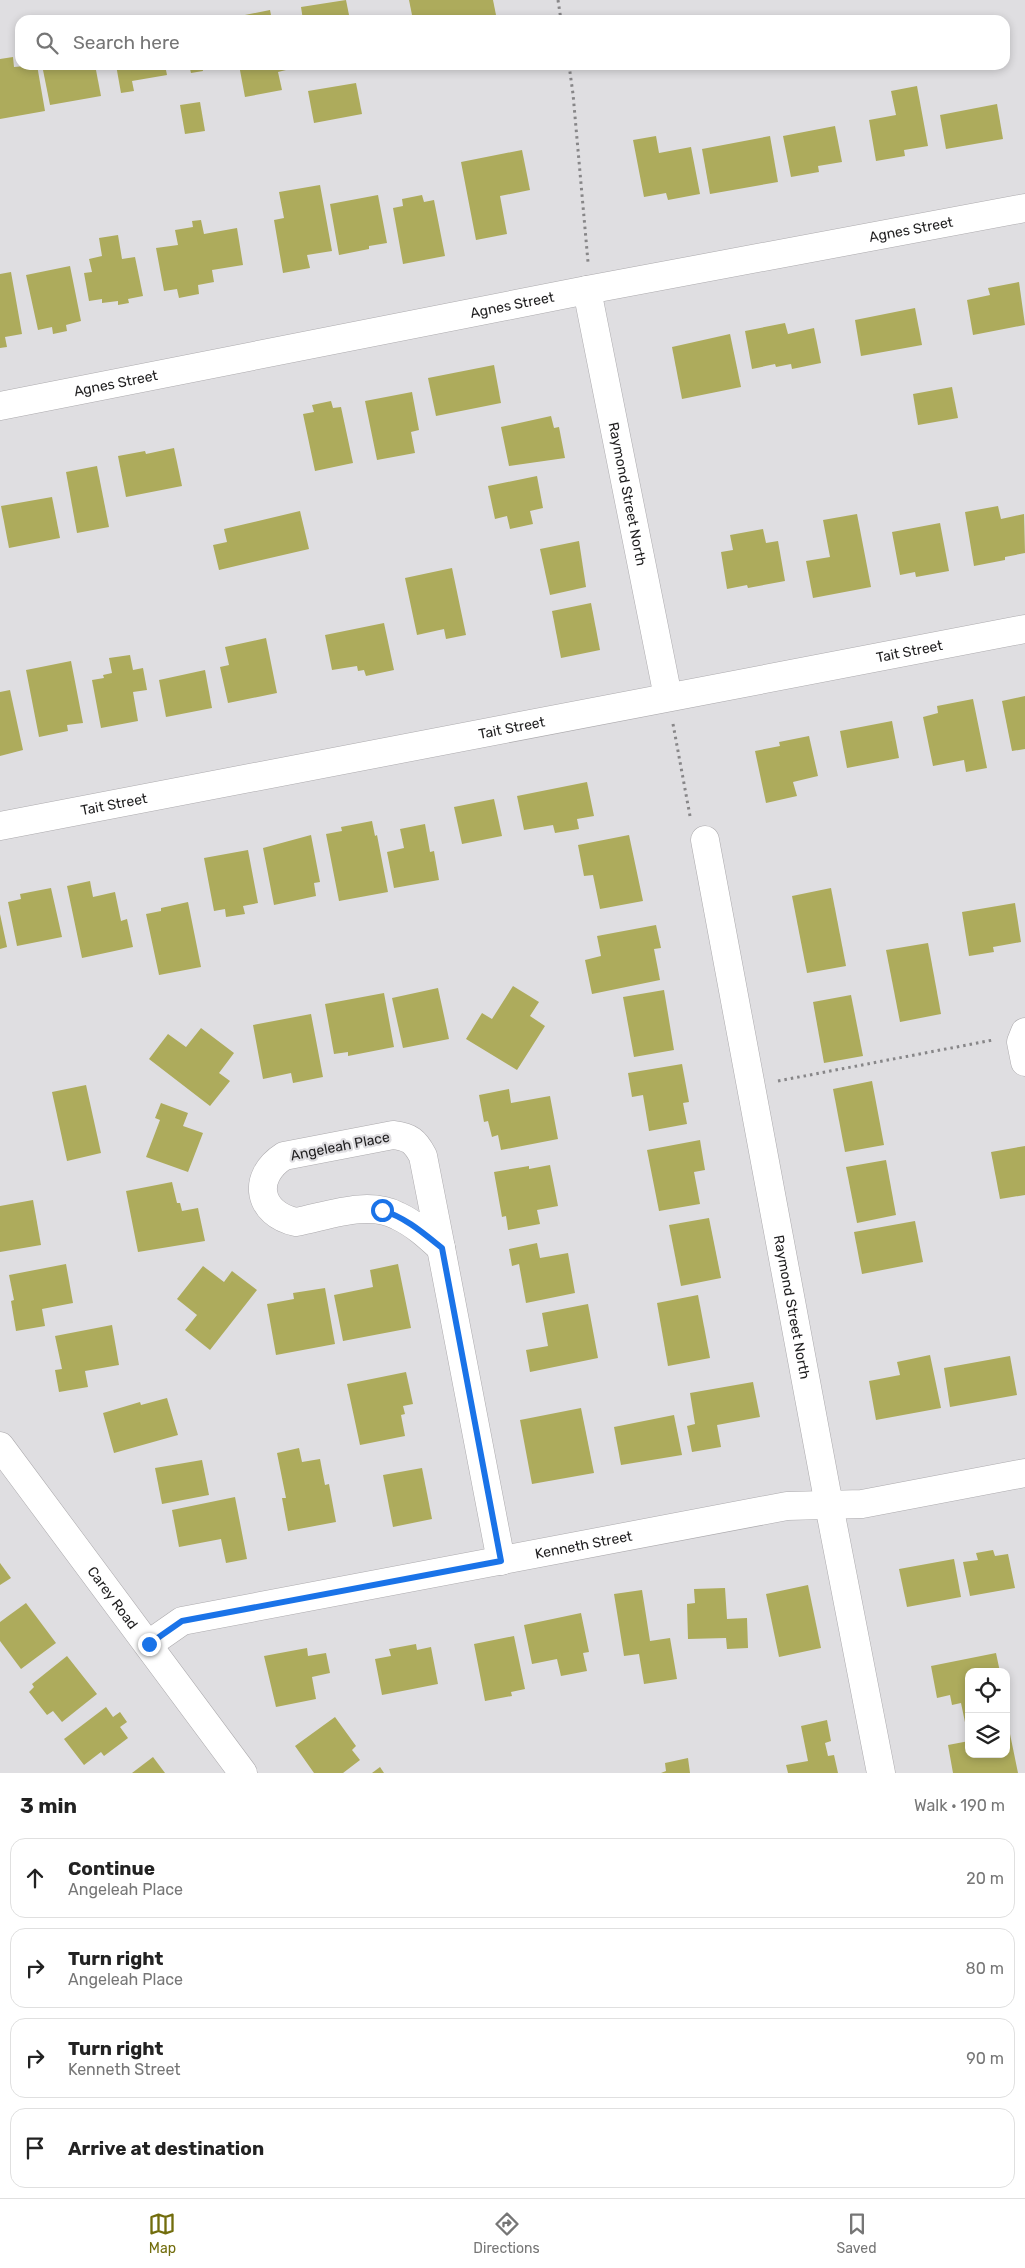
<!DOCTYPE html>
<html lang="en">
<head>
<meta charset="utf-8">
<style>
	:root { --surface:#fff; --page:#f6f6f6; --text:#222; --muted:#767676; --line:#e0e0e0; --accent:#726d0d }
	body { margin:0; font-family:Rubik,sans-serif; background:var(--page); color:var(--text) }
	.controls { position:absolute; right:15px; bottom:15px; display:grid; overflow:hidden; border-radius:10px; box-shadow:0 2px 8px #0003 }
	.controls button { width:45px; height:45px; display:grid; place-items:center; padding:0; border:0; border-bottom:1px solid var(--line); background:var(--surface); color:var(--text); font:25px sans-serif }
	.stop { position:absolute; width:15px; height:15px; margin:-11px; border:4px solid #1a73e8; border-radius:50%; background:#fff }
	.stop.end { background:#1a73e8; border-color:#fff; box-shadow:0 1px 5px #0008 }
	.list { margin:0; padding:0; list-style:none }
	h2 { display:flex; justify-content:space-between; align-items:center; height:65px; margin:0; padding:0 20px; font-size:21px }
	h2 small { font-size:16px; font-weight:400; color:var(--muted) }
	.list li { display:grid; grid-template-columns:32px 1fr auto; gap:15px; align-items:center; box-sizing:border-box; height:80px; margin:0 10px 10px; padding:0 10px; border:1px solid var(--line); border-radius:15px }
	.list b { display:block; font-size:19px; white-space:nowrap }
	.list p { margin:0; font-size:16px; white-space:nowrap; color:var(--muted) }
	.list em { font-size:16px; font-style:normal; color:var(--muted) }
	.icon { flex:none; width:28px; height:28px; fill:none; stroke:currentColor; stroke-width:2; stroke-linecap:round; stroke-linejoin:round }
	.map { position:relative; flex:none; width:1025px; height:1773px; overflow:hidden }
	.search { position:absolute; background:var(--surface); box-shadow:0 2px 8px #0003; left:15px; right:15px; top:15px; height:55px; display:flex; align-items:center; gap:12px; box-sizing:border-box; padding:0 18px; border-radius:15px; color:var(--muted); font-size:19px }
	.sheet { height:425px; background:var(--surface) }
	nav { display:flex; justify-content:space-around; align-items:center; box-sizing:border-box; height:70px; border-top:1px solid var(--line); background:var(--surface); font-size:14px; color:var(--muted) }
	nav a { display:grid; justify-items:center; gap:2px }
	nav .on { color:var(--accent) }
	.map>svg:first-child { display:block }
	.building { fill:#adab5c }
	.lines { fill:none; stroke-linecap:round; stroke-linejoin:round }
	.minor-casing { stroke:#acaaad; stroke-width:29 }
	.path { stroke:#878688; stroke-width:3; stroke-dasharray:2.5 4; stroke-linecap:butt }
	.minor { stroke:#fff; stroke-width:28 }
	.route { stroke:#1a73e8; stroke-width:6 }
	.labels { text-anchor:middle; stroke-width:4.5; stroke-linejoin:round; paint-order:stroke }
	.street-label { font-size:14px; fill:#1f1e1f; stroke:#dfdee1 }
</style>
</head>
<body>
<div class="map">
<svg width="1025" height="1773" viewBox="0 0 1025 1773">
	<rect width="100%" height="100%" fill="#dfdee1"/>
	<g class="building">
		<polygon points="346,0 350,20 303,20 301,7"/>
		<polygon points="409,0 493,0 496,15 469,20 413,20"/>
		<polygon points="270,10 272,20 230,20 230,18"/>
		<polygon points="13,57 14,67 37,65 45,111 0,119 0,59"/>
		<polygon points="42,65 95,65 101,96 50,105"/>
		<polygon points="116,65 165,65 167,75 132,81 134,91 121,93"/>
		<polygon points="189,65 202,65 203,71 191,73"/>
		<polygon points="239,65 285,65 286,70 278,72 282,90 245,97"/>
		<polygon points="356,83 362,114 314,123 308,91"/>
		<polygon points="917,86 928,146 904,150 905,156 876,161 869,120 896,115 891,91"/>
		<polygon points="200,102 205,131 185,134 180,105"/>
		<polygon points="997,104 1003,139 946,149 940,115"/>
		<polygon points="835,126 842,162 818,166 819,172 791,177 783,136"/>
		<polygon points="656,136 659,153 691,147 700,194 668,200 666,193 644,197 633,140"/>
		<polygon points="770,136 778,182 710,194 702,149"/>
		<polygon points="522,150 530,190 500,196 507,234 476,240 461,162"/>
		<polygon points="320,185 332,251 307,255 310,268 283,273 274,220 284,218 279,192"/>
		<polygon points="378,195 387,243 369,246 369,249 339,255 330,204"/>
		<polygon points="422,195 424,202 434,200 445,256 403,264 393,208 403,206 402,199"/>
		<polygon points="201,220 204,234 237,228 243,265 212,270 214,282 198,285 199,294 179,298 177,289 164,291 156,248 178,245 175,230 193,227 192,221"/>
		<polygon points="118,235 122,259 135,257 143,296 128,299 129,303 118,305 118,301 102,303 102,299 89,301 84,273 92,272 89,259 102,256 99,238"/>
		<polygon points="70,266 81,321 66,325 67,331 53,334 52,327 38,330 26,275"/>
		<polygon points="11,272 22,334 5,337 7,347 0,348 0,274"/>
		<polygon points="1019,282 1025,325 973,335 967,300 990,295 988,288"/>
		<polygon points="915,308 922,345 861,356 855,320"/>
		<polygon points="785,323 788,334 814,328 821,363 792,369 791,364 776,367 775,364 752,369 745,331"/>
		<polygon points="730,334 741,387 682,399 672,347"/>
		<polygon points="494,365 501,403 436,416 428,378"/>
		<polygon points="952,387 958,418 918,425 913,394"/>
		<polygon points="412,392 419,430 411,432 415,453 377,460 365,401"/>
		<polygon points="331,401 333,408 341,407 353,463 315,471 303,414 314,412 312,405"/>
		<polygon points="551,416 554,428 559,427 565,458 509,466 501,427"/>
		<polygon points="174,448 182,486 126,497 118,456 145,451 146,454"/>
		<polygon points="97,466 109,527 77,533 66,472"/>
		<polygon points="537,476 543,508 530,511 533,524 510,529 507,516 495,519 488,486"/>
		<polygon points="52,497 60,538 9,548 1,506"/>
		<polygon points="998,506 1001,519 1024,514 1025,553 1005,557 1005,560 974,566 965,512"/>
		<polygon points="300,511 309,549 219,570 213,545 227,542 224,529"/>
		<polygon points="857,514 871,587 813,598 806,561 830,557 823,520"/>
		<polygon points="940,523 949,571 916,577 915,572 900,575 892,532"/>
		<polygon points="763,529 766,543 778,541 785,581 748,588 747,585 727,589 721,552 733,550 730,535"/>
		<polygon points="579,541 586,587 550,595 540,549"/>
		<polygon points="452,568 466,635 446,639 444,629 417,635 405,578"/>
		<polygon points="591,603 600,650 561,658 552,611"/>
		<polygon points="384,623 394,670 366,676 364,670 358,671 357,666 332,670 325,635"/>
		<polygon points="266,638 277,693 228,703 220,667 229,665 225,647"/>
		<polygon points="130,655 133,670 143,668 147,690 133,692 138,721 101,728 92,680 104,678 103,675 112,673 109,658"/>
		<polygon points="71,661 83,723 67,725 68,731 39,737 26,670"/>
		<polygon points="205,670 212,708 166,717 159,680"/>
		<polygon points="10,690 23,750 0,756 0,692"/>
		<polygon points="1025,696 1025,749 1012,751 1002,701"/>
		<polygon points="973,699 987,768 966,772 964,760 933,766 923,717 938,713 937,706"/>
		<polygon points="892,721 899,758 847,768 840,731"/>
		<polygon points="809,736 818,776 793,782 797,796 766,803 755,751 780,746 779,742"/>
		<polygon points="587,782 594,816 577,819 579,829 555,833 553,825 524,830 517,796"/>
		<polygon points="494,799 502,836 462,844 454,807"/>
		<polygon points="372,821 375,836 377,835 388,892 339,901 326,834 342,831 341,827"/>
		<polygon points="425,824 430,852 434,851 439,880 394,888 387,852 404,848 400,829"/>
		<polygon points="311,835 320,882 314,883 316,896 274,905 263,848"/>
		<polygon points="629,835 643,901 600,909 593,875 584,876 578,845"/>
		<polygon points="248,850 258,903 243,906 245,914 226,917 225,909 214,911 204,858"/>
		<polygon points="90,881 93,897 115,892 121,921 127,919 133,947 82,958 67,886"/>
		<polygon points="51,888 62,937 17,946 8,902 21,899 20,894"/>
		<polygon points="831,888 846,966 807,973 792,896"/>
		<polygon points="188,902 201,967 159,975 146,914 161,911 161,908"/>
		<polygon points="1015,903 1021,942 993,947 994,952 969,956 962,912"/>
		<polygon points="0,914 7,947 0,949"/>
		<polygon points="656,925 661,948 654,949 660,980 592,994 585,960 601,956 597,936"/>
		<polygon points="928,943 941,1014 900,1022 886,950"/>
		<polygon points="513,986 539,1002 530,1016 545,1026 517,1070 466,1039 482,1013 492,1019"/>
		<polygon points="438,988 449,1039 403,1048 392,998"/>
		<polygon points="664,990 674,1050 634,1057 623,997"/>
		<polygon points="384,993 394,1047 348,1056 348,1052 334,1054 325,1004"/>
		<polygon points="851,995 863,1056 824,1063 813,1002"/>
		<polygon points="311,1014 323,1077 293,1083 291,1073 263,1079 253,1025"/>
		<polygon points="201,1028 234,1053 219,1073 230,1081 210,1106 149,1059 168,1034 186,1047"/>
		<polygon points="682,1064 689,1102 683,1103 687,1124 649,1131 643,1095 632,1097 628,1073"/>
		<polygon points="872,1081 884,1145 845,1152 833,1089"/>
		<polygon points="86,1085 101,1153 67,1161 52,1092"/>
		<polygon points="509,1089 511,1103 550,1096 558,1139 501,1150 498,1135 492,1137 488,1121 484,1122 479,1095"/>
		<polygon points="161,1103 188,1113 183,1126 203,1133 188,1172 146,1157 160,1120 155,1118"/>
		<polygon points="700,1140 705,1170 694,1172 700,1204 659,1211 647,1150"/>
		<polygon points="1025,1146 1025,1195 1000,1199 991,1152"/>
		<polygon points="886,1160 896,1215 857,1223 846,1167"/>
		<polygon points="550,1165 558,1206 537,1210 540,1224 508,1230 506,1216 502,1217 494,1172 529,1166 529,1169"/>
		<polygon points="172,1182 177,1203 180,1203 182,1211 198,1208 205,1241 138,1252 126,1191"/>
		<polygon points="33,1200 41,1245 0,1252 0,1206"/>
		<polygon points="709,1218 721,1278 681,1286 669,1225"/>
		<polygon points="915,1221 923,1262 862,1274 854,1232"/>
		<polygon points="537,1243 540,1258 568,1253 575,1293 526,1303 519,1264 512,1266 509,1249"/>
		<polygon points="66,1264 73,1303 42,1309 45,1326 16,1331 11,1301 14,1300 9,1275"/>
		<polygon points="398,1264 411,1328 343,1341 334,1295 373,1287 370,1270"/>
		<polygon points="203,1266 224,1282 232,1271 257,1290 210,1350 185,1330 197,1315 177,1299"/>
		<polygon points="325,1288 335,1344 276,1355 267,1304 294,1299 293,1293"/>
		<polygon points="698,1295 710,1358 668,1366 657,1303"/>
		<polygon points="588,1304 598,1358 530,1372 526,1350 548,1346 542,1313"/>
		<polygon points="112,1325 119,1365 85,1371 88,1387 59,1392 55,1370 62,1369 55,1336"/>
		<polygon points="930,1355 941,1408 876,1420 869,1381 900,1375 897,1362"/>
		<polygon points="1010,1356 1017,1395 950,1407 944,1368"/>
		<polygon points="406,1372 413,1404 403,1406 405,1414 401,1415 405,1436 360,1445 347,1384"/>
		<polygon points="753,1382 760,1417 717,1425 721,1447 692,1452 687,1426 695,1424 690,1393"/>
		<polygon points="167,1398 178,1435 114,1453 103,1413 140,1402 141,1405"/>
		<polygon points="581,1408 594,1473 532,1484 520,1420"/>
		<polygon points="674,1415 682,1455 621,1465 614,1427"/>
		<polygon points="299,1448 302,1462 320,1459 325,1485 329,1484 336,1522 288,1531 282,1498 286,1498 277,1453"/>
		<polygon points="202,1460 209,1495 162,1504 155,1468"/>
		<polygon points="422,1468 432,1519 393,1527 383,1475"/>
		<polygon points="235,1497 247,1559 226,1563 221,1539 179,1547 172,1510"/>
		<polygon points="993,1550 995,1556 1008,1554 1015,1588 970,1596 963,1562 978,1560 976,1553"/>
		<polygon points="954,1559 961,1597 907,1607 899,1569"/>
		<polygon points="0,1563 11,1578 0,1585"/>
		<polygon points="808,1585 821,1648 779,1657 766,1594"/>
		<polygon points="725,1588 727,1619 747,1618 748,1648 727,1649 726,1638 688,1639 687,1604 695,1603 694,1589"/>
		<polygon points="642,1590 650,1641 670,1638 677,1679 644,1684 639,1654 624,1656 614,1594"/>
		<polygon points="26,1603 56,1643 21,1669 0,1641 0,1622"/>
		<polygon points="581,1613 589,1652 583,1653 587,1671 561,1676 557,1659 532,1664 524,1625"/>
		<polygon points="514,1636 525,1689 511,1692 512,1696 485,1701 474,1644"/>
		<polygon points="416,1644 417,1650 431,1647 438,1684 382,1695 375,1659 391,1656 389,1649"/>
		<polygon points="307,1648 308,1656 326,1653 330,1673 312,1677 316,1699 276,1707 264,1656"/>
		<polygon points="996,1653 1000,1672 969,1672 969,1727 966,1727 961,1703 952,1705 950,1695 937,1698 931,1666"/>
		<polygon points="67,1656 97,1694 62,1722 53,1711 47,1715 29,1692 34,1687 32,1684"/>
		<polygon points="106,1707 113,1717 120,1712 127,1722 120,1727 128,1738 104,1756 101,1752 84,1765 64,1739"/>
		<polygon points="335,1717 356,1746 352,1750 360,1760 343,1773 314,1773 295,1746"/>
		<polygon points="827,1720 831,1741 825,1743 828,1756 834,1755 838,1773 788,1773 786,1765 808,1761 801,1726"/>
		<polygon points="1010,1734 1018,1773 953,1773 948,1745 969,1741 969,1754 1006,1754 1006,1735"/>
		<polygon points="153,1757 165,1773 132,1773"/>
		<polygon points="688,1758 690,1773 661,1773 666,1771 665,1763"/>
		<polygon points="380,1767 384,1773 372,1773"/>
	</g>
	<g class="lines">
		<defs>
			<g id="minor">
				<path id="s1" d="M587 290 668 697"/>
				<path id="s2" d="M0 406 587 290 1025 208"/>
				<path id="s3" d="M0 826 1025 629"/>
				<path id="s4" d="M705 840 829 1505 881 1773"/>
				<polyline points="1025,1032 1021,1042 1025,1062"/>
				<path d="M393 1135C410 1137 415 1141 423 1156L441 1248C428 1236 415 1224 398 1216 368 1200 328 1216 296 1222 258 1214 251 1177 284 1156Z"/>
				<polyline points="441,1248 501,1561"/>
				<path id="s5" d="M0 1446 243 1773"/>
				<path id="s6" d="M149 1644 182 1621 787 1506 862 1504 1025 1473"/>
			</g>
		</defs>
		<use href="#minor" class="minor-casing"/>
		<g class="path">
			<polyline points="558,0 561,20"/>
			<polyline points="569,65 573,94 588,262"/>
			<polyline points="673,724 690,816"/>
			<polyline points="778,1081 993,1040"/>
		</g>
		<use href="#minor" class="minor"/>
	</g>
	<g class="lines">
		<path class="route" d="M149 1644 182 1621 501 1561 442 1248C422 1232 406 1218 382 1210"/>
	</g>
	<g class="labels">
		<g class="street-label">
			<text dy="5" stroke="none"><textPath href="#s2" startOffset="928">Agnes Street</textPath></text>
			<text dy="5" stroke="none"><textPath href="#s2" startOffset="522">Agnes Street</textPath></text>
			<text dy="5" stroke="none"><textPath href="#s2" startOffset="118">Agnes Street</textPath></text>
			<text dy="5" stroke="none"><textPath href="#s1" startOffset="208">Raymond Street North</textPath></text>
			<text dy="5" stroke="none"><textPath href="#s3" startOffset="926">Tait Street</textPath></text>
			<text dy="5" stroke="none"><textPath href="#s3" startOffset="521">Tait Street</textPath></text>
			<text dy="5" stroke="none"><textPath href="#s3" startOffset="116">Tait Street</textPath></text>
			<text transform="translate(340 1146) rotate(-11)" y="5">Angeleah Place</text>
			<text dy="5" stroke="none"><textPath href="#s4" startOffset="475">Raymond Street North</textPath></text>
			<text dy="5" stroke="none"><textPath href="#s6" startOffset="449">Kenneth Street</textPath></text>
			<text dy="5" stroke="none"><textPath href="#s5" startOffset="189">Carey Road</textPath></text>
		</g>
	</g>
</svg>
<div class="controls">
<button><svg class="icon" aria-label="locate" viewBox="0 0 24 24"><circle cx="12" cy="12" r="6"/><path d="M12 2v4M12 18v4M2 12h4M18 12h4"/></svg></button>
<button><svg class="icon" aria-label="layers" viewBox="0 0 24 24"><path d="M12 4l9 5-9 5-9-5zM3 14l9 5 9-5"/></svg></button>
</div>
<div class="stop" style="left:382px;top:1210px"></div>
<div class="stop end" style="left:149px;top:1644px"></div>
<div class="search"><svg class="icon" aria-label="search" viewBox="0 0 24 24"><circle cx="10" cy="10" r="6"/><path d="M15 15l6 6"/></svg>Search here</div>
</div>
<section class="sheet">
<h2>3 min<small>Walk · 190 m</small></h2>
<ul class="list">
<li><svg class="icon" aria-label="ahead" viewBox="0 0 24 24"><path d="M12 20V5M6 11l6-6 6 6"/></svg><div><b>Continue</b><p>Angeleah Place</p></div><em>20 m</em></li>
<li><svg class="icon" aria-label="right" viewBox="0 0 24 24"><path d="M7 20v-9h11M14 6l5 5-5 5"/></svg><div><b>Turn right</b><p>Angeleah Place</p></div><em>80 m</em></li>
<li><svg class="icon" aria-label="right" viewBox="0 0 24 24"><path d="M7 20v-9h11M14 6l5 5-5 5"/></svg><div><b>Turn right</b><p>Kenneth Street</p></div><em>90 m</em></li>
<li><svg class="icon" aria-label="arrive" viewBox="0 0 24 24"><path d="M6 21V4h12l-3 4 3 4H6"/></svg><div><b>Arrive at destination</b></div></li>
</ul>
</section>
<nav>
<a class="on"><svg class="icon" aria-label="map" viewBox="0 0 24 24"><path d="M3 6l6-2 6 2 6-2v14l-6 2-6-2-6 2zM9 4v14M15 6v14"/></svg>Map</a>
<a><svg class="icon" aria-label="directions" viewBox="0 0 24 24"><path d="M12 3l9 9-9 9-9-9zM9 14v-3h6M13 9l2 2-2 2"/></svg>Directions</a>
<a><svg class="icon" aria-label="saved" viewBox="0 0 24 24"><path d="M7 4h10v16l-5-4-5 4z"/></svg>Saved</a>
</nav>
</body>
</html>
